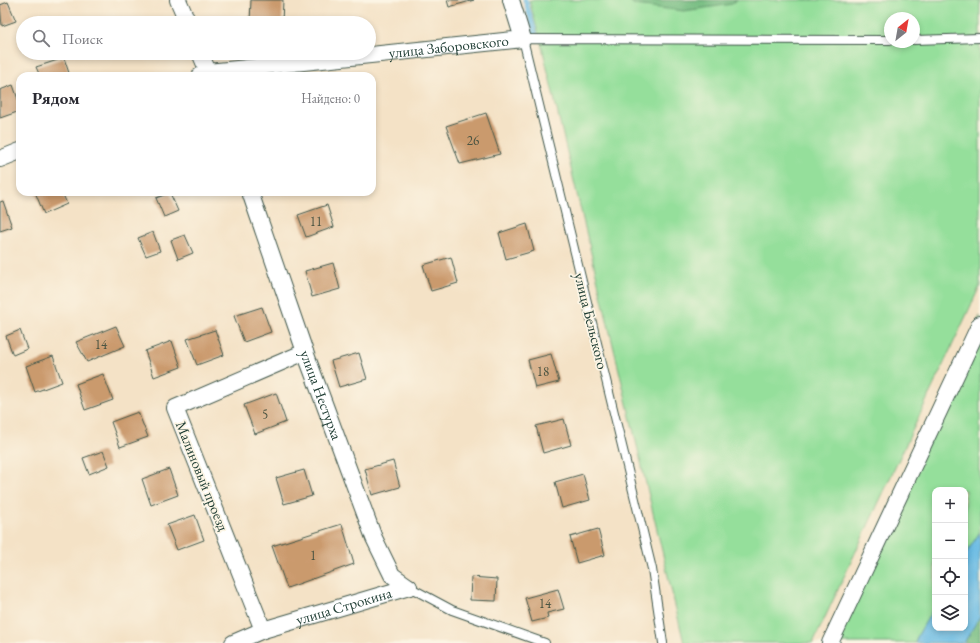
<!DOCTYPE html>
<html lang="ru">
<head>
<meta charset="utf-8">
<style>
	:root { --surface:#fff; --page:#f7f7f7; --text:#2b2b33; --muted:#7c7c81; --line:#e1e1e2 }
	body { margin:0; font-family:"EB Garamond",serif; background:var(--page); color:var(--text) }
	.controls { position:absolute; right:12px; bottom:12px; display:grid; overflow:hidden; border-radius:8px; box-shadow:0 2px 6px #0003 }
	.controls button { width:36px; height:36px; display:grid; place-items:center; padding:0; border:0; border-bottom:1px solid var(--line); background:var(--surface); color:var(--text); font:20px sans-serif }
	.compass { position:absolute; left:884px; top:12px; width:36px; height:36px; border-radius:50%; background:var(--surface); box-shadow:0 2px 6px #0003; rotate:31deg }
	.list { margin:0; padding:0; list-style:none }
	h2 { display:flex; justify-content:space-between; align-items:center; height:52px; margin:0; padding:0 16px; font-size:17px }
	h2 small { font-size:13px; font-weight:400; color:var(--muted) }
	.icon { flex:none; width:22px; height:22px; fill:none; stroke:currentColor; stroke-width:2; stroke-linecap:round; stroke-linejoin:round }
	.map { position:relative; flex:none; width:980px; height:643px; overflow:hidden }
	.search { position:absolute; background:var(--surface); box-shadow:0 2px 6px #0003; left:16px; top:16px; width:360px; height:44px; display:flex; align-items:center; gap:10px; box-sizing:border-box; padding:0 14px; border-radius:22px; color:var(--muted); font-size:15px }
	.panel { position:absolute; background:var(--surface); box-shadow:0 2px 6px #0003; left:16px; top:72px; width:360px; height:124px; border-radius:12px }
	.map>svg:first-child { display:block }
	.green { fill:#95df9b; stroke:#5a8e68; fill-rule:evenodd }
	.forest { fill:#78be83; stroke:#4c7e5c }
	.water { fill:#69bbe4; stroke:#447c8c }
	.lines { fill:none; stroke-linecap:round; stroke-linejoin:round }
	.stream { stroke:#69bbe4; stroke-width:5 }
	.building { fill:#ca9a6d }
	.service-casing { stroke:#3f564a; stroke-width:10 }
	.minor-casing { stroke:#3f564a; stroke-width:18 }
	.service { stroke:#fff; stroke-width:8 }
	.minor { stroke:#fff; stroke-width:16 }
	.labels { text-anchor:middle; stroke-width:3.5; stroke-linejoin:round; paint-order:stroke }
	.number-label { font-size:13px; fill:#4a5442 }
	.street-label { font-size:15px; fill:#1f3d34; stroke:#fcf5e5 }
</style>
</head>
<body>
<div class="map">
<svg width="980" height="643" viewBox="0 0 980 643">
	<rect width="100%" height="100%" fill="#fcf5e5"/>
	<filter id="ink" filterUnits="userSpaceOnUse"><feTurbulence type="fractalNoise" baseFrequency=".025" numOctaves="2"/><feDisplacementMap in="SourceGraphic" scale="8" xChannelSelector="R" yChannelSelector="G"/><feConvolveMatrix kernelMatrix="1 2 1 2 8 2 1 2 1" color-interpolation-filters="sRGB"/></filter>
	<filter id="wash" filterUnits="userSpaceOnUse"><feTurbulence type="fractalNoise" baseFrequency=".012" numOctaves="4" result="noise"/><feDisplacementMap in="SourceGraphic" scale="16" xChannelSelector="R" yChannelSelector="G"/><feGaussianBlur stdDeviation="0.9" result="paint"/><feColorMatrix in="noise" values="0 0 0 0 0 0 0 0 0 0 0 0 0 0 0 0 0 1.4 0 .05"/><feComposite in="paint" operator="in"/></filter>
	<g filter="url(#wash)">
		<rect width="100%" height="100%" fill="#f4e2c6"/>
		<g class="green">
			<path d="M529 0H629L635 5 731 4 737 0H980V286L813 643H684L542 47ZM890 18H914V42H890Z"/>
			<polygon points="980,316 980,532 965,555 965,490 935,490 935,606 918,635 915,643 833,643"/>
		</g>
		<g class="forest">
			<polygon points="629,0 737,0 732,4 684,11 635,5"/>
			<polygon points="980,616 980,643 964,643"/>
		</g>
		<polygon class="water" points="980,532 980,616 964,643 915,643 918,635 935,606 935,628 965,628 965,555"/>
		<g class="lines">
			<polyline class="stream" points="525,0 535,33"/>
		</g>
		<g id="blocks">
			<g class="building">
				<polygon points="251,0 283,0 282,23 250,23"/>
				<polygon points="447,0 474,0 449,7"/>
				<polygon points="8,2 16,21 2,26 0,5"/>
				<polygon points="64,58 70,76 40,76 36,67"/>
				<polygon points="13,85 20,105 20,111 0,118 0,90"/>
				<polygon points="486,113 500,154 460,164 446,126"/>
				<polygon points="35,192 62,192 67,204 44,214"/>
				<polygon points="170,193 178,211 164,217 156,198"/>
				<polygon points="3,201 12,227 0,231 0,202"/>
				<polygon points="327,205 334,227 306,237 298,215"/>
				<polygon points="527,224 534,251 506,259 499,233"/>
				<polygon points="153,232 160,251 146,256 138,238"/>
				<polygon points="185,235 193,253 178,259 171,240"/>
				<polygon points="451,257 458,283 431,291 423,265"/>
				<polygon points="333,263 340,289 312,297 305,271"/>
				<polygon points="262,307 271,332 244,342 234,316"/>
				<polygon points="116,326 125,346 87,362 76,342"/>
				<polygon points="20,330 27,349 13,355 6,336"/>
				<polygon points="215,330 224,355 197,365 187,339"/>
				<polygon points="172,341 181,367 154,377 145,351"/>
				<polygon points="359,353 367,379 339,387 331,361"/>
				<polygon points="551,354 559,382 535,388 528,360"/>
				<polygon points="53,356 62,382 35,392 26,366"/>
				<polygon points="103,374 113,400 85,410 76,384"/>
				<polygon points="276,393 286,422 255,434 244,405"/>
				<polygon points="138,412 148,437 120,447 111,422"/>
				<polygon points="564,419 571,445 543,453 536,426"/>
				<polygon points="103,451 109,466 89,474 83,458"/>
				<polygon points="393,461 400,487 372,495 365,469"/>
				<polygon points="169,469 178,495 151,505 142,479"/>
				<polygon points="304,470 312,496 284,504 276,478"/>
				<polygon points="583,474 590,500 562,508 555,482"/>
				<polygon points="195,515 204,540 177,550 167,525"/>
				<polygon points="342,524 354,564 287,588 272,546"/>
				<polygon points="598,529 605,555 577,563 570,537"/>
				<polygon points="471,577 497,579 496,601 470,600"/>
				<polygon points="558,589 564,609 547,613 548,618 532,622 525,598"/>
			</g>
		</g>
	</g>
	<g filter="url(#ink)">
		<use href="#blocks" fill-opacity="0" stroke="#3f564a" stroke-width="1"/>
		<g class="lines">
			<defs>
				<g id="service">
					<polyline points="914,40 980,38"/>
					<polyline points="409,587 452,610 545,643"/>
					<polyline points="663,643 652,569 523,39 890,40"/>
				</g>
				<g id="minor">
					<polyline points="178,0 188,23"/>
					<polyline points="200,53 210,76"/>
					<path id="s1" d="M200 76 208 72 523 39 511 0"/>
					<polyline points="0,159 20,151"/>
					<path id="s2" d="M250 192 305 352 374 538 392 575 409 587"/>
					<polyline points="263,630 175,408 305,352"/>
					<path id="s3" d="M233 643 263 630 409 587"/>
					<polyline points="830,643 980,324"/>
				</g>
			</defs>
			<use href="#service" class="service-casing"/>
			<use href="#minor" class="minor-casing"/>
			<use href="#service" class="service"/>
			<use href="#minor" class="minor"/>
		</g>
	</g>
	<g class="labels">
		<g class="number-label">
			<text x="473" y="145">26</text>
			<text x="316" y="226">11</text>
			<text x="101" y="349">14</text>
			<text x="543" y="376">18</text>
			<text x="265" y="419">5</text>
			<text x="313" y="560">1</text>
			<text x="545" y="608">14</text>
		</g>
		<g class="street-label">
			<text dy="5" stroke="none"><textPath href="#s1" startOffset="251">улица Заборовского</textPath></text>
			<text transform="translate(591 321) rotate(76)" y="5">улица Бельского</text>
			<text dy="5" stroke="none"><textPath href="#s2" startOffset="215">улица Нестурха</textPath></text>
			<text transform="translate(202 476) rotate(68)" y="5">Малиновый проезд</text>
			<text dy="5" stroke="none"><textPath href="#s3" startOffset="117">улица Строкина</textPath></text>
		</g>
	</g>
</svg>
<div class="controls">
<button>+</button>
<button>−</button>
<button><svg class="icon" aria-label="locate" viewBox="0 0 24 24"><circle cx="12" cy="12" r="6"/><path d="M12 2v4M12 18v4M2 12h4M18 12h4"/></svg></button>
<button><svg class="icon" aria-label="layers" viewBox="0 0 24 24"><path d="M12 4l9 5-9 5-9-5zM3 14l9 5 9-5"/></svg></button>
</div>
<svg class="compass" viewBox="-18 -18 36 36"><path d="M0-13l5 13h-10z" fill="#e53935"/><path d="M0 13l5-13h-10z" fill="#7c7c81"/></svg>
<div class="search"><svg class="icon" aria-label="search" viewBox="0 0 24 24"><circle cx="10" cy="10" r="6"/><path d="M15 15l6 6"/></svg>Поиск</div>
<section class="panel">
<h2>Рядом<small>Найдено: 0</small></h2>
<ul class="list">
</ul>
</section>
</div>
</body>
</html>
